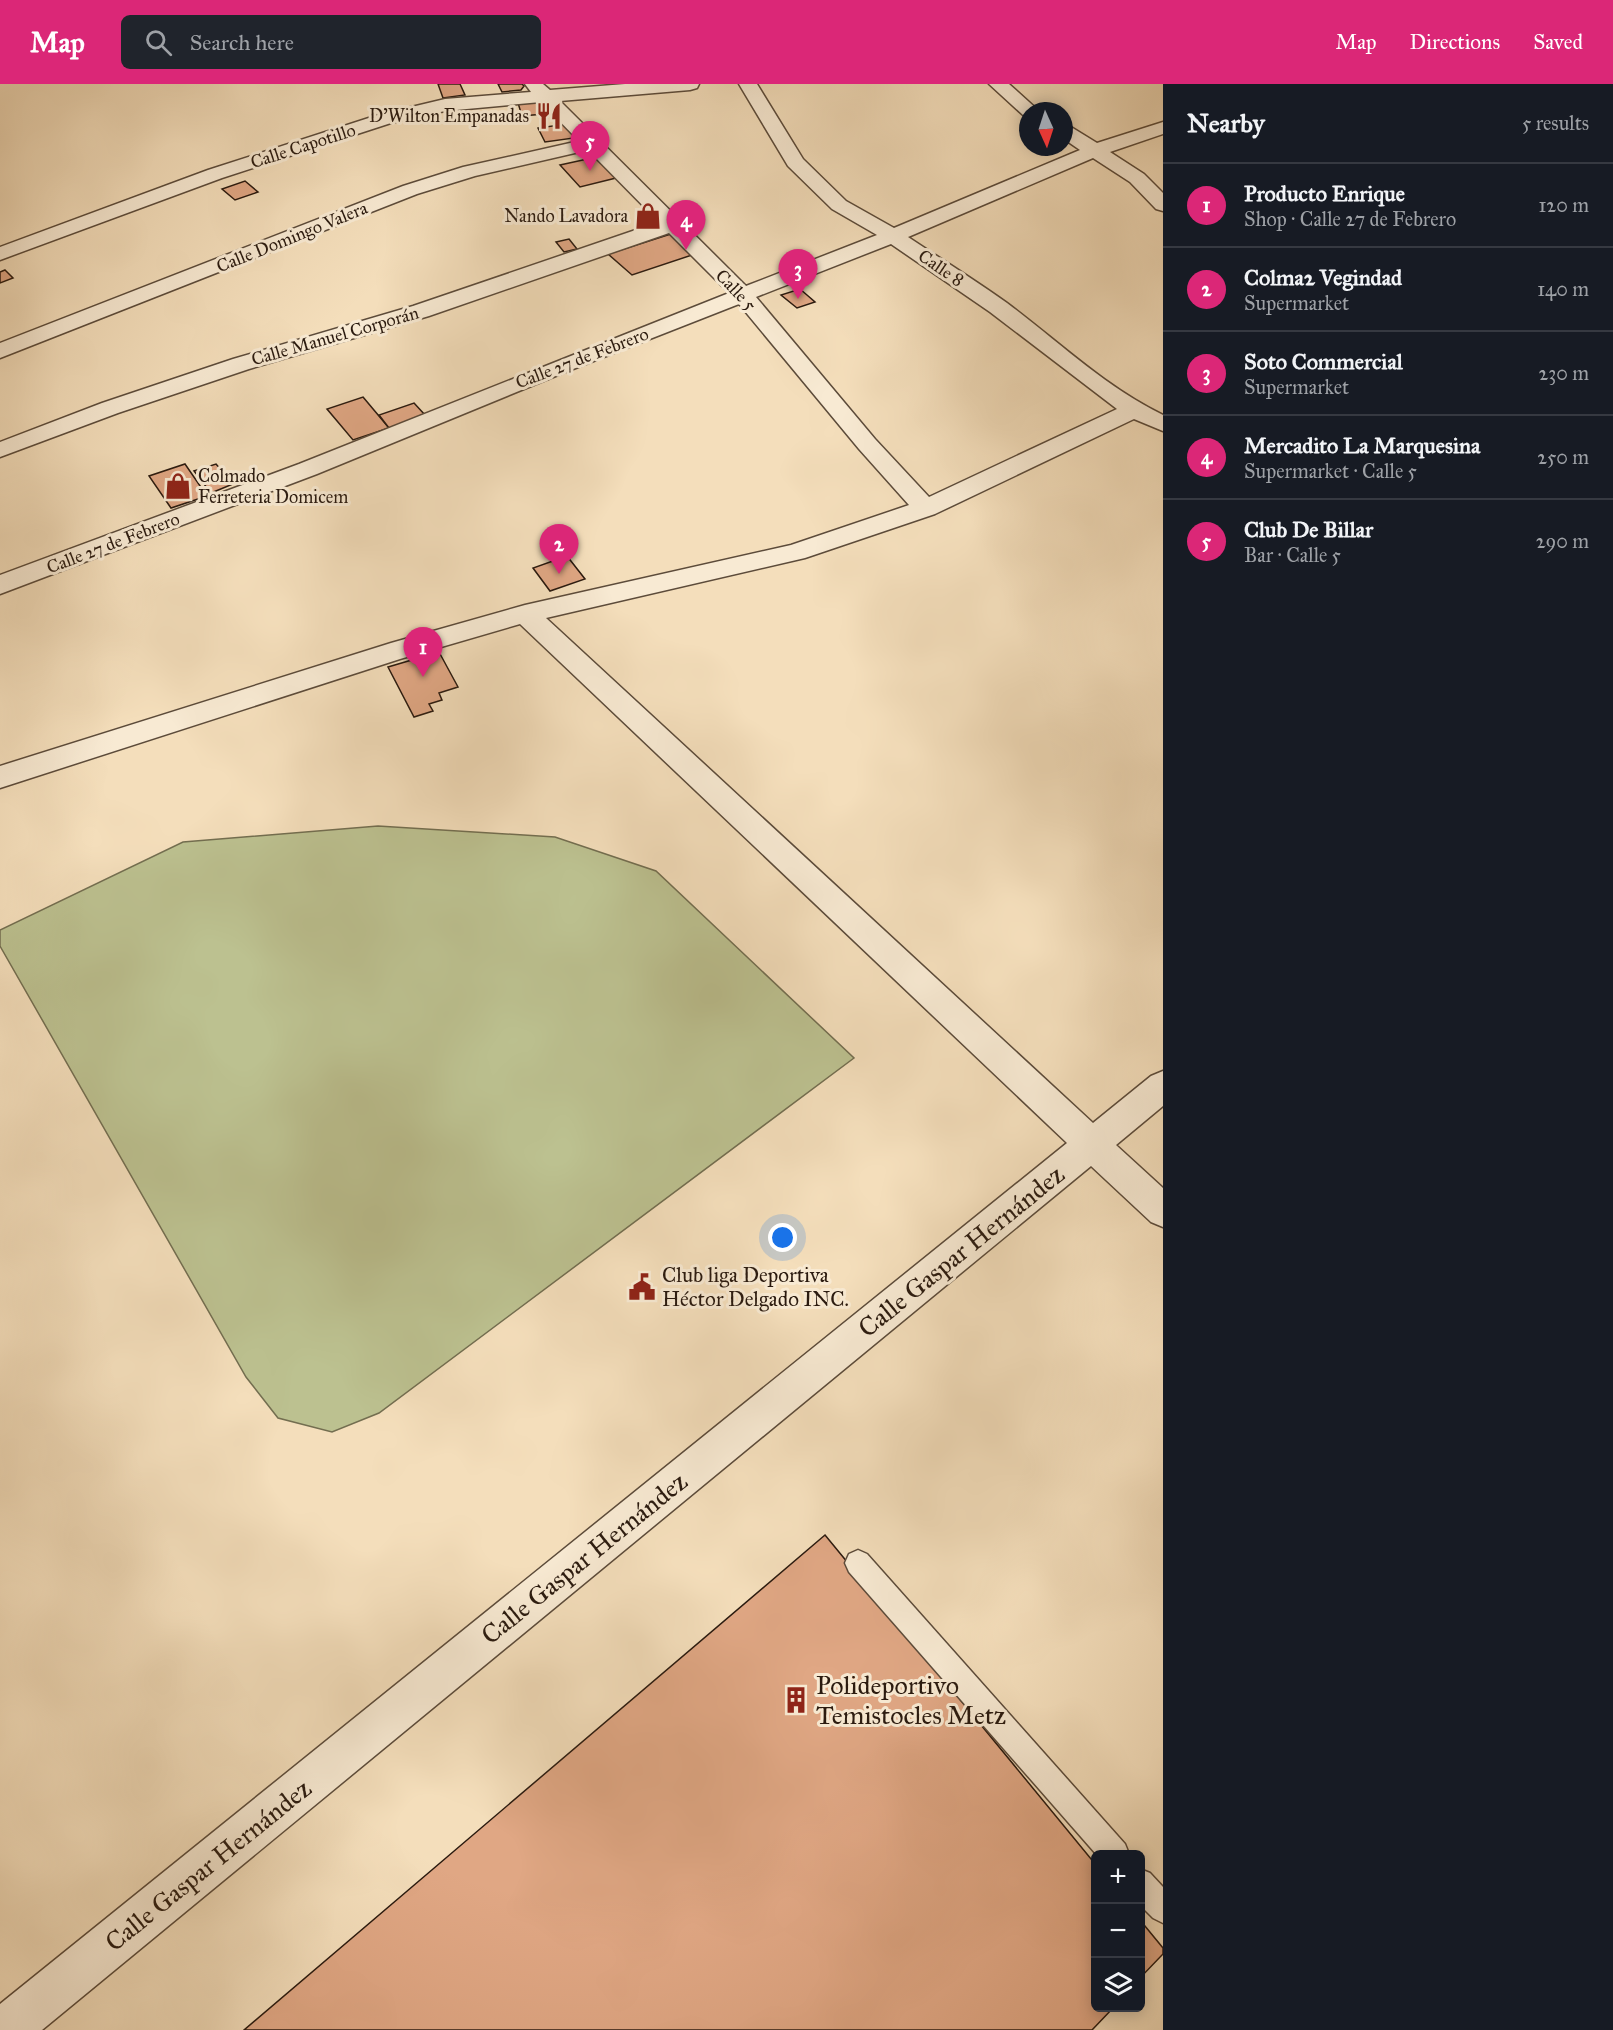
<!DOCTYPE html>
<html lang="en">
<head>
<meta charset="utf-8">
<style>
	:root { --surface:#171b24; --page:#20242c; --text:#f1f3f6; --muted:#9ea1a6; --line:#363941; --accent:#db2777 }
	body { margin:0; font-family:"IM FELL Great Primer",serif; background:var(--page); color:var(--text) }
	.controls { position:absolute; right:18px; bottom:18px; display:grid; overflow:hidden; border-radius:9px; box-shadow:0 3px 15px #0003 }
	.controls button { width:54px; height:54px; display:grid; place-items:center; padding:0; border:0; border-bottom:2px solid var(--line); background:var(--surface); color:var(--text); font:30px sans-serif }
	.compass { position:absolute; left:1019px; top:18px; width:54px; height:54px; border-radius:50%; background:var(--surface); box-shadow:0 3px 15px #0003; rotate:177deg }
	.you { position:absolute; left:783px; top:1154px; width:21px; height:21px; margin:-15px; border:4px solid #fff; border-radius:50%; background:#1a73e8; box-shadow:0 0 0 9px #1a73e833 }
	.badge { display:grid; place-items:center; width:39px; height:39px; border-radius:50%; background:var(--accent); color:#fff; font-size:20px; font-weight:700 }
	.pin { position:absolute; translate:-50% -50px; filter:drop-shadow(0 2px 3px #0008) }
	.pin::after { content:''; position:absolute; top:32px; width:21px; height:18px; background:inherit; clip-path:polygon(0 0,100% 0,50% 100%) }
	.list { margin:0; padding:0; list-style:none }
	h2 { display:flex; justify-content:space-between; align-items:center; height:78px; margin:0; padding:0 24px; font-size:26px }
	h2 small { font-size:20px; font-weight:400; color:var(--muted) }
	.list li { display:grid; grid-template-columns:39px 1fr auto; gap:18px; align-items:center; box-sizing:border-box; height:84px; padding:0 24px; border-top:2px solid var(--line) }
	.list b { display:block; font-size:22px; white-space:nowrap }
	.list p { margin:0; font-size:20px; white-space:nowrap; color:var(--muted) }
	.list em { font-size:20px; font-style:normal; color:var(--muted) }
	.icon { flex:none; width:33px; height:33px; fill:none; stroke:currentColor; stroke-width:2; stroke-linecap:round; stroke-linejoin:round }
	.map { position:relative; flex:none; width:1163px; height:1946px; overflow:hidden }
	header { display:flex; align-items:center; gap:36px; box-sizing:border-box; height:84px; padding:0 30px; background:var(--accent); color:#fff }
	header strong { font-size:28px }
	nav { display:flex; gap:33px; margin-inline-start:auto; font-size:21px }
	.search { width:420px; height:54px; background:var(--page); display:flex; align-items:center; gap:15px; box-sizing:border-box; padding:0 21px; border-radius:9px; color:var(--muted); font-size:22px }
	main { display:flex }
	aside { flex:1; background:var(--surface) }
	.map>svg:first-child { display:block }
	.green { fill:#bcc190; stroke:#736e50; stroke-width:1.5 }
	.building { fill:#e0a784; stroke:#2a1a0f; stroke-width:1.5 }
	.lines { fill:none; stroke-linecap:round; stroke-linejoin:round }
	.lane-casing { stroke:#5c4b3a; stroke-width:3 }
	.street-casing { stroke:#5c4b3a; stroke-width:3 }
	.lane { fill:#f8ead3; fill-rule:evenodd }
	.street { fill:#f8ead3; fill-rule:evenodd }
	.labels { text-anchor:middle; stroke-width:6; stroke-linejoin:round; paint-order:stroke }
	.far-poi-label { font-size:18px; fill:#2a1a0f; stroke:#f8ead3; text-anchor:end }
	.far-street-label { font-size:18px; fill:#2a1a0f; stroke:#f8ead3 }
	.poi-label { font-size:21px; fill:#2a1a0f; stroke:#f8ead3; text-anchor:start }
	.near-street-label { font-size:26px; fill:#2a1a0f; stroke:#f8ead3 }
	.near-poi-label { font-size:26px; fill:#2a1a0f; stroke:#f8ead3; text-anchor:start }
</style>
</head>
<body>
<header>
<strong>Map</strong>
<div class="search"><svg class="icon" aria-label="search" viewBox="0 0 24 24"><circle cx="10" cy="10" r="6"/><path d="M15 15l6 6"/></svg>Search here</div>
<nav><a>Map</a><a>Directions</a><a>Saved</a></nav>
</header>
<main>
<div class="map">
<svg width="1163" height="1946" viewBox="0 0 1163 1946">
	<rect width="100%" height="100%" fill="#f4debb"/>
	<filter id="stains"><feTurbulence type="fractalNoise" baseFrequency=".00333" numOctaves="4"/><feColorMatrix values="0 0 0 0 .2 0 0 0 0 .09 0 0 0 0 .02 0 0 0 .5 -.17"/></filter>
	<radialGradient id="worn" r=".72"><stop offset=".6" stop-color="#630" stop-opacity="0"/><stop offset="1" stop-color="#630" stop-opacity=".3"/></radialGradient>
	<polygon class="green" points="378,742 555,753 656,787 854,974 379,1329 332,1348 278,1334 246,1293 0,862 0,846 183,758"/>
	<g class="building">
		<polygon points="438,0 460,0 465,11 443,14"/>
		<polygon points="498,0 522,0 524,2 521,6 502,8"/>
		<polygon points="551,17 555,29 522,32 518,19"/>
		<polygon points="567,40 574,54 545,58 538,44"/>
		<polygon points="601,72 620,93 580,103 560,81"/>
		<polygon points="245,97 258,108 235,116 222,105"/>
		<polygon points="652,127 660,133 645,138 637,131"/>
		<polygon points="677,148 701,168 632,191 608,170"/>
		<polygon points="569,155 577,165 564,168 556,158"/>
		<polygon points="5,186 13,194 0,199 0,188"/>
		<polygon points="800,205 815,218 797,224 781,211"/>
		<polygon points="363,313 389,344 353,356 327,325"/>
		<polygon points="414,319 425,331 389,344 379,331"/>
		<polygon points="185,380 207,412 171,424 149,392"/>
		<polygon points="216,380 233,400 211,409 194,387"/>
		<polygon points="567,472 585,495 550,507 533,484"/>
		<polygon points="439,568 458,603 439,609 442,616 429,620 433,627 414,633 388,583"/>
		<polygon points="825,1451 1096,1781 1096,1924 1113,1924 1092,1946 244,1946"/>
		<polygon points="1140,1836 1163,1864 1163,1870 1140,1894"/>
	</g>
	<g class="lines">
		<defs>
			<g id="lane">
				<polygon points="858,1466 867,1470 1125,1760 1129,1770 1096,1770 849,1488 845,1479 849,1470"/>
				<polygon points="1140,1785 1150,1789 1163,1803 1163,1839 1153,1834 1140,1821"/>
			</g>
			<g id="street">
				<path d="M525 0H543L550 6 625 0H699L697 4 690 6 560 17 746 202 877 151 832 125 788 82 739 0H757L803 75 846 117 894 144 1080 66 1064 55V41L1071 43 1097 59 1163 38V50L1110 68 1144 90 1163 109V127L1156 125 1130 98 1093 74 908 153C941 175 975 196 1007 219 1058 257 1105 303 1163 331V347L1134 335 935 430 805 474 546 534 1093 1039 1151 992 1163 987V1022L1116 1061 1163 1104V1143L1151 1138 1091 1082 42 1946H0V1920L1067 1059 520 540 400 575 0 704V682L391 559 525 521 791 461 909 421 859 365 739 220 563 289 317 390 0 510V491L299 380 729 209 669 149 429 232 249 285 118 329 0 373V358L102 319 233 275 413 222 659 138 588 66 475 92 417 110 0 274V259L403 102 463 83 579 57 541 18 445 27 391 39 222 94 0 176V163L208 86 378 31 445 15 531 8ZM891 160 990 228 1117 325 929 413 875 355 756 213Z"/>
				<polygon points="989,0 1009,0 1039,27 1028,27 1028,32 1023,31"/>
			</g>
		</defs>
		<use href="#lane" class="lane-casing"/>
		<use href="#street" class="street-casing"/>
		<use href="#lane" class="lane"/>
		<use href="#street" class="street"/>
	</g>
	<defs>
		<symbol id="restaurant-bare" viewBox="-9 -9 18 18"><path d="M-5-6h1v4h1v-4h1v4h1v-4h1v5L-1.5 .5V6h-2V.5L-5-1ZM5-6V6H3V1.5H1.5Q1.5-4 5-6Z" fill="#8f2418" stroke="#f8ead3" stroke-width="2.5" paint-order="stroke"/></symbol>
		<symbol id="shop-bare" viewBox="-9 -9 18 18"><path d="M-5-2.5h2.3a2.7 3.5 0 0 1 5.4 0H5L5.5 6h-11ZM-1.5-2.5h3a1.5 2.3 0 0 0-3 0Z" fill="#8f2418" stroke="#f8ead3" stroke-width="2.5" paint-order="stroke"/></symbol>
		<symbol id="civic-bare" viewBox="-9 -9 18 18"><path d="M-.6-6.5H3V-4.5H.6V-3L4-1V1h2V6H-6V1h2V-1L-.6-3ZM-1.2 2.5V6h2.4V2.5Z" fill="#8f2418" stroke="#f8ead3" stroke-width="2.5" paint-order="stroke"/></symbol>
		<symbol id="building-bare" viewBox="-9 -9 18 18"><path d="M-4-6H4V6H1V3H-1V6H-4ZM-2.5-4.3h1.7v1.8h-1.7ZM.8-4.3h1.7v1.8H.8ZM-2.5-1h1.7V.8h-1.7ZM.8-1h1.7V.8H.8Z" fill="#8f2418" stroke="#f8ead3" stroke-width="2.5" paint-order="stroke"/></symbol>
	</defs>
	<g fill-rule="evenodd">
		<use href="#restaurant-bare" x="530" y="13" width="38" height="38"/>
		<use href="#shop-bare" x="629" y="113" width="38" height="38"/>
		<use href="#shop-bare" x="159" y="383" width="38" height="38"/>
		<use href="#civic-bare" x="623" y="1184" width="38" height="38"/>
		<use href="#building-bare" x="777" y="1597" width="38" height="38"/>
	</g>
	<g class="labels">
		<g class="far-poi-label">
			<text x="529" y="38">D'Wilton Empanadas</text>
			<text x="628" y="138">Nando Lavadora</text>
			<text x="198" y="398" text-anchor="start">Colmado<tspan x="198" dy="21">Ferreteria Domicem</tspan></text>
		</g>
		<g class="far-street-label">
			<text transform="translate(303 62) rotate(-18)" y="6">Calle Capotillo</text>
			<text transform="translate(292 153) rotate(-22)" y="6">Calle Domingo Valera</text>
			<text transform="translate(941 184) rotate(34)" y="6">Calle 8</text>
			<text transform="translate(736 206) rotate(46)" y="6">Calle 5</text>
			<text transform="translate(335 252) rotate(-16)" y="6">Calle Manuel Corporán</text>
			<text transform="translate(582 274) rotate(-21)" y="6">Calle 27 de Febrero</text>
			<text transform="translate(113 459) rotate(-21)" y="6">Calle 27 de Febrero</text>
		</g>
		<g class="poi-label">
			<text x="662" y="1198">Club liga Deportiva<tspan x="662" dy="24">Héctor Delgado INC.</tspan></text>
		</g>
		<g class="near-street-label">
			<text transform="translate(961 1167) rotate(-39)" y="9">Calle Gaspar Hernández</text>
			<text transform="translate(584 1474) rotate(-39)" y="9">Calle Gaspar Hernández</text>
			<text transform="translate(208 1781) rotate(-39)" y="9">Calle Gaspar Hernández</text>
		</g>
		<g class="near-poi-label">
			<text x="816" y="1610">Polideportivo<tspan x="816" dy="30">Temistocles Metz</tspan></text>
		</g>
	</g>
	<rect width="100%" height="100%" filter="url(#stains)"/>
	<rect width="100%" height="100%" fill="url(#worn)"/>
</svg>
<div class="controls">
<button>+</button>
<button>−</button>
<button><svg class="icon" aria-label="layers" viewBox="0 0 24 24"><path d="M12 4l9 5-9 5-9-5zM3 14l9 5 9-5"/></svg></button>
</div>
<svg class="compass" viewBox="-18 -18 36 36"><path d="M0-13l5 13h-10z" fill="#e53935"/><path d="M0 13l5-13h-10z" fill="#9ea1a6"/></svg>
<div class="you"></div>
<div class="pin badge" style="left:423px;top:593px">1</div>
<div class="pin badge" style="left:559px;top:490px">2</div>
<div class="pin badge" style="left:798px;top:215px">3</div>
<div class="pin badge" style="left:686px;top:166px">4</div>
<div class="pin badge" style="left:590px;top:87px">5</div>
</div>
<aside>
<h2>Nearby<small>5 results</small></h2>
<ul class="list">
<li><span class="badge">1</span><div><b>Producto Enrique</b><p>Shop · Calle 27 de Febrero</p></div><em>120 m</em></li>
<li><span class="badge">2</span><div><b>Colma2 Vegindad</b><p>Supermarket</p></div><em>140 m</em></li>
<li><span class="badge">3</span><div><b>Soto Commercial</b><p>Supermarket</p></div><em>230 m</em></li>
<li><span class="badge">4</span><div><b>Mercadito La Marquesina</b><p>Supermarket · Calle 5</p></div><em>250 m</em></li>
<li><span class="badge">5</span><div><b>Club De Billar</b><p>Bar · Calle 5</p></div><em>290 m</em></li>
</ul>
</aside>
</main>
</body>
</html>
